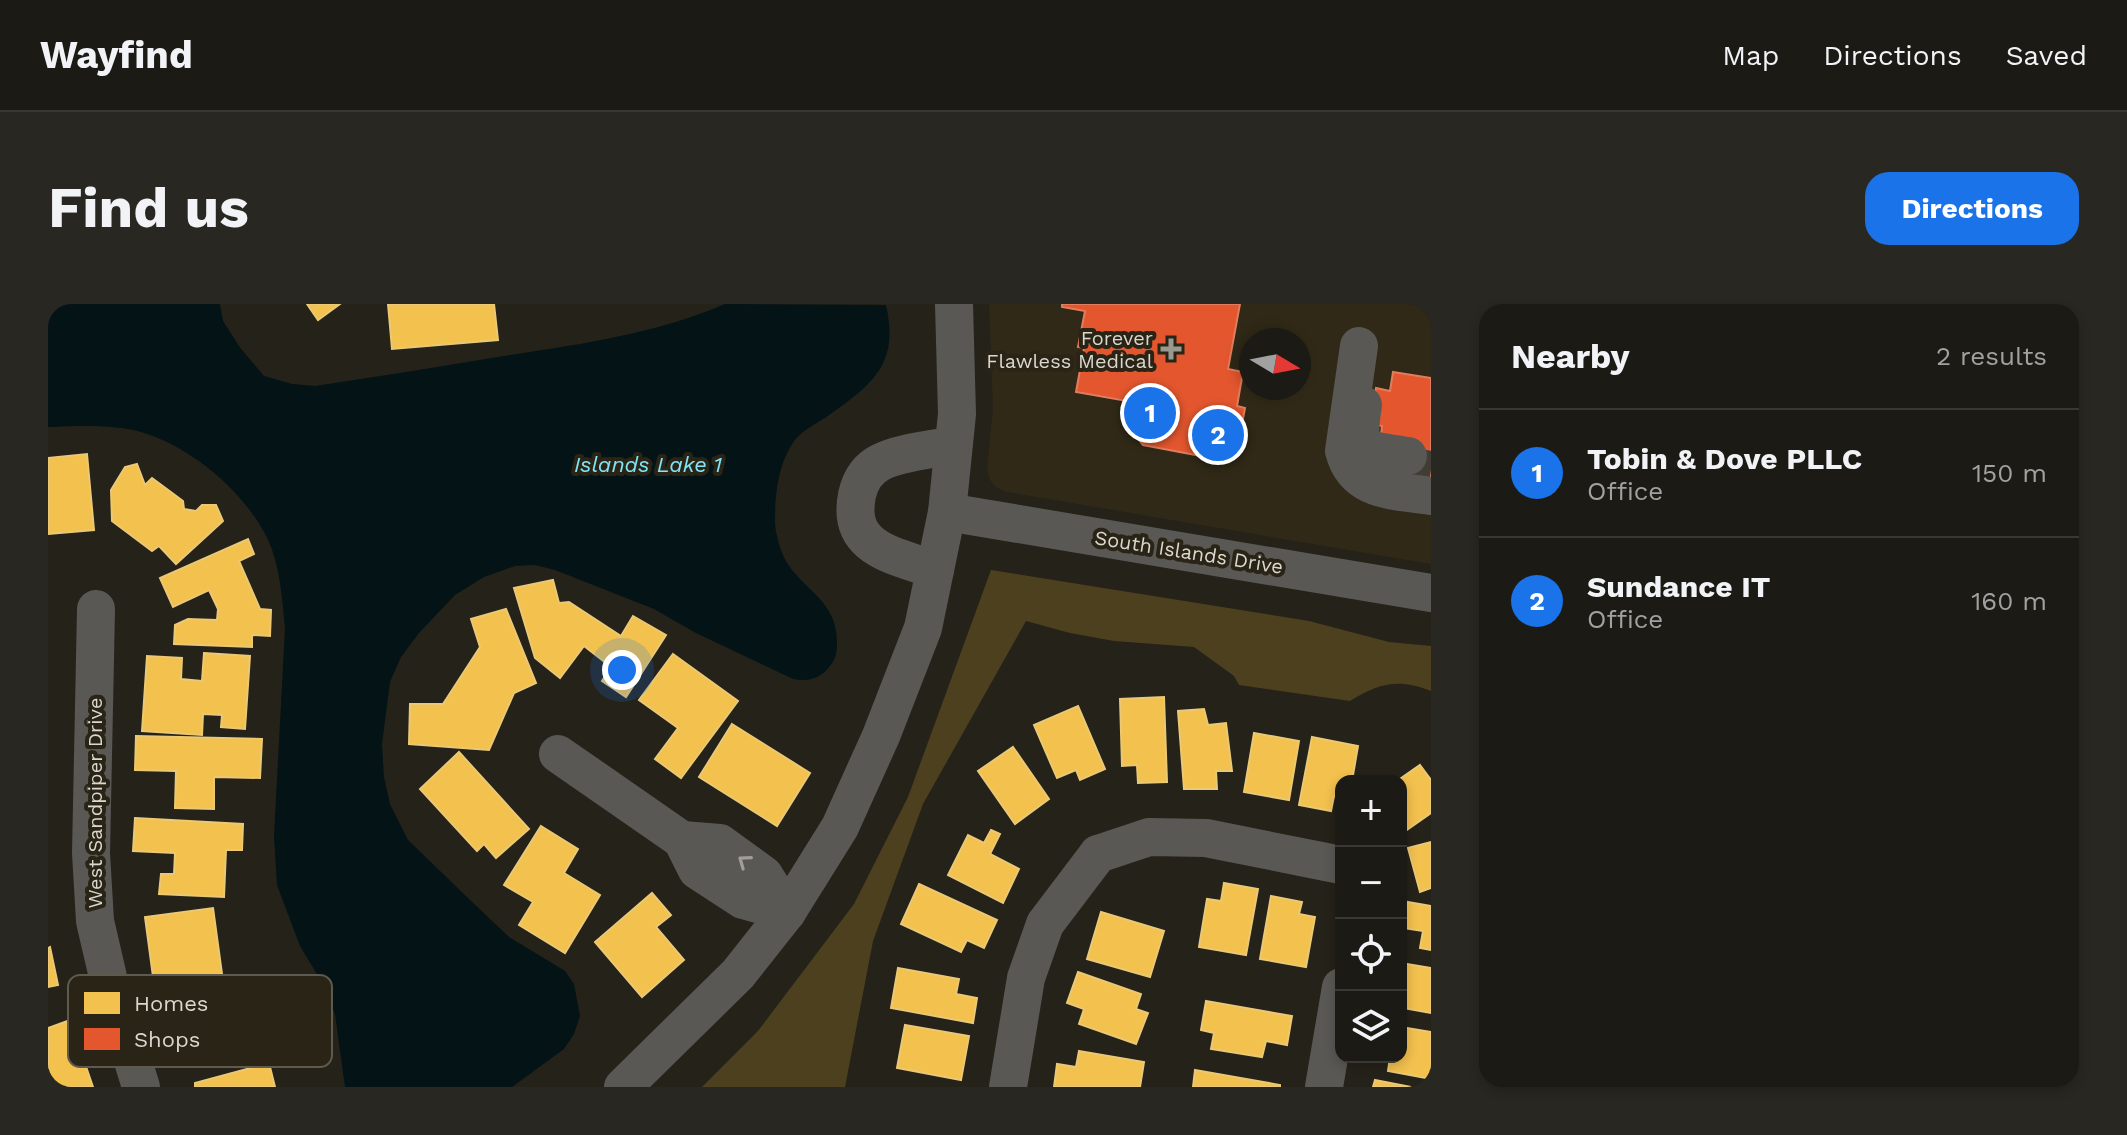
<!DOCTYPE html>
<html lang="en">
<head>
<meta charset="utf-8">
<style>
	:root { --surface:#1c1a14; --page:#292722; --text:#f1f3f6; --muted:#a0a1a0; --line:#3a3834; --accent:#1a73e8 }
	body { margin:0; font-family:"Work Sans",sans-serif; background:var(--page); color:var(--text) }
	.controls { position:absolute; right:24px; bottom:24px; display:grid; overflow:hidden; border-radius:16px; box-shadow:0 4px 12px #0003 }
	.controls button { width:72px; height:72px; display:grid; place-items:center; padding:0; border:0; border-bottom:2px solid var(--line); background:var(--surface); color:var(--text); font:40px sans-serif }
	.compass { position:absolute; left:1191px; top:24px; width:72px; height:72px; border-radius:50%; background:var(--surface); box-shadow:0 4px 12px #0003; rotate:100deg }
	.you { position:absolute; left:574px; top:366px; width:28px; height:28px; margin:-20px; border:6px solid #fff; border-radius:50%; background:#1a73e8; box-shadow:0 0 0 12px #1a73e833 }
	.badge { display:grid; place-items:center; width:52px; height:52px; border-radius:50%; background:var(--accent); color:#fff; font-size:26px; font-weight:700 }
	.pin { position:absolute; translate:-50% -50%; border:4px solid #fff; box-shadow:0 2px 8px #0006 }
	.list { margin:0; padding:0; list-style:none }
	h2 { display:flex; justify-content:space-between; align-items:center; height:104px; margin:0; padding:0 32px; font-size:34px }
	h2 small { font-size:26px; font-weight:400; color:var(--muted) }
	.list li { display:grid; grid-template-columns:52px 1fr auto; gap:24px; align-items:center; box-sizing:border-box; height:128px; padding:0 32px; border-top:2px solid var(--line) }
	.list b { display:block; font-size:30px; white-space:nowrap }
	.list p { margin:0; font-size:26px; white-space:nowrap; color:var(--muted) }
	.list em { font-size:26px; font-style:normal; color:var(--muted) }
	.icon { flex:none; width:44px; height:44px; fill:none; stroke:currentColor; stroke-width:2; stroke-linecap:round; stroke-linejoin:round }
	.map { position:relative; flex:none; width:1383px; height:783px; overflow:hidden; border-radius:24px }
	header { display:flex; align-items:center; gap:48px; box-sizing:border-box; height:112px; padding:0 40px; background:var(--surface); border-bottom:2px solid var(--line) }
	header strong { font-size:38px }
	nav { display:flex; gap:44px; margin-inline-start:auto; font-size:28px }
	.intro { display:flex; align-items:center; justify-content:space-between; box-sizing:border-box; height:192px; padding:0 48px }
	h1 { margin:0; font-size:56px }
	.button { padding:20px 36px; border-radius:24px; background:var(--accent); color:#fff; font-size:28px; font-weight:700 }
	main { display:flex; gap:48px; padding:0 48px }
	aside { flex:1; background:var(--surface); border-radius:24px; box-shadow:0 4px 12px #0003 }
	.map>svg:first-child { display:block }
	.built { fill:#302917; fill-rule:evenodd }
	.green { fill:#4d401f }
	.water { fill:#041315 }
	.homes { fill:#f2c14e; stroke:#ebc874; stroke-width:2 }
	.shops { fill:#e4572e; stroke:#e17d5e; stroke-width:2 }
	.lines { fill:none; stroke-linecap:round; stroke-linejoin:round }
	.minor-tunnel { stroke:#403d35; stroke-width:38; stroke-dasharray:38 19; stroke-linecap:butt }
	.minor { stroke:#595854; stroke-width:38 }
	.oneway { stroke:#a09e97 }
	.poi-dot { fill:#9b988f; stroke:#292416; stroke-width:3 }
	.labels { text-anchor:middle; stroke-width:8; stroke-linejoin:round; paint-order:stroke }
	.poi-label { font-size:20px; fill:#dad7ce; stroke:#292416; text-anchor:end }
	.street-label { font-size:20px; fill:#dad7ce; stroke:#292416 }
	.water-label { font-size:22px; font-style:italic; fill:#80e5f7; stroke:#292416 }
	.key { fill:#292416; stroke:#5e5a4d; stroke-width:2 }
	.key-label { font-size:22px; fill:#dad7ce }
</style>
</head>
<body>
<header>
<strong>Wayfind</strong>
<nav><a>Map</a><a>Directions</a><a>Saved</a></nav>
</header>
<div class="intro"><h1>Find us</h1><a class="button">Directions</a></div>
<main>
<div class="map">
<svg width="1383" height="783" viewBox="0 0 1383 783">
	<rect width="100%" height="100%" fill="#25221a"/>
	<path class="built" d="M941 0H1383V260L959 188 948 183 942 176 939 164 945 105ZM1203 36H1251V84H1203Z"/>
	<path class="green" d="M943 266 1261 317 1341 338 1383 342V387C1350 374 1331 379 1302 397L1191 381 1186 372 1146 343 1066 337 1022 329 978 317 875 500 825 637 797 783H654L710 727 806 600 860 493Z"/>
	<path class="water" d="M0 0H172L175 17 193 45 216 72 244 80 267 82C332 72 397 62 462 51 534 40 610 29 677 0L838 1C852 62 823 81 777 114 767 120 754 127 747 136 730 159 727 190 727 218 727 229 733 249 739 259 759 289 789 297 789 339 789 348 788 355 782 362 772 375 760 378 745 375L648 329 606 305 507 266 487 261 467 262 436 273 407 291 371 329 353 353 342 378 334 440 336 473 342 500 360 536 422 596 461 633 517 667 526 680 532 712 526 730 516 745 464 783H297L287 710 273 677 252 642 229 581 226 532 237 324C234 293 232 256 216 228 192 184 141 142 93 128 64 120 30 122 0 123Z"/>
	<g class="homes">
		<polygon points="259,0 292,0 270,16"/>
		<polygon points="340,0 446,0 450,36 344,45"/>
		<polygon points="39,150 46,226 0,230 0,154"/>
		<polygon points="89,160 97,181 104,174 135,197 136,205 148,207 154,201 168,201 175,217 128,260 111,242 104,247 64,217 63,186 77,163"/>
		<polygon points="200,235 206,250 191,257 212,305 223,306 222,332 204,331 204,343 126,340 127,321 140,315 169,316 170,305 161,286 125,303 112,274"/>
		<polygon points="505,276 511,299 521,298 573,332 585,312 618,331 578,393 554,377 563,363 536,342 512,374 487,354 466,284"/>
		<polygon points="458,305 488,379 466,389 441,446 361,440 362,400 395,400 432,343 423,315"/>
		<polygon points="156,349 202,352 197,425 173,423 174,411 155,410 154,431 94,427 99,352 134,354 133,375 154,377"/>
		<polygon points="625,350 690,397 633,474 607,455 630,424 591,396"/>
		<polygon points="1116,393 1119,478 1090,479 1089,461 1074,462 1072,395"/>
		<polygon points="1030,402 1057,465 1032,476 1028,466 1009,474 986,421"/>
		<polygon points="1156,405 1160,421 1178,419 1184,467 1168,467 1169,485 1136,485 1130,407"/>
		<polygon points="684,420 762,469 729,522 651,473"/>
		<polygon points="1206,429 1251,437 1241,496 1196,488"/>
		<polygon points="88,432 214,435 212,474 166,473 166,505 127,504 128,467 87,466"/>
		<polygon points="1264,433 1310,442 1304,477 1293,477 1293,493 1286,492 1283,507 1251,501"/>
		<polygon points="965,443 1001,495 967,520 930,467"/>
		<polygon points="411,448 481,525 448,554 436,540 429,547 372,485"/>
		<polygon points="1372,461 1383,476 1383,509 1353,530 1353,477 1349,477"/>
		<polygon points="87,514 195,520 194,546 178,546 176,593 111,590 113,570 126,570 127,549 85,547"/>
		<polygon points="493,522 530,545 516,569 552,591 517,649 471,621 485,598 456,581"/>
		<polygon points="943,526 952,530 942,550 971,565 955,599 900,571 920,531 936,539"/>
		<polygon points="1383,538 1383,584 1372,588 1360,544"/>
		<polygon points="1176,579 1210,585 1198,651 1151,643 1159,595 1173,597"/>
		<polygon points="871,580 949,616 936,644 919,636 913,648 853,620"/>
		<polygon points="604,589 623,611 608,623 636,656 594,693 547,638"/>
		<polygon points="1223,592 1254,598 1251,610 1267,613 1258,663 1212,655"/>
		<polygon points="1360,598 1383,602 1383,646 1372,644 1375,627 1355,624"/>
		<polygon points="165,604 174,670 106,680 97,613"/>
		<polygon points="1053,608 1116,627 1102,673 1039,655"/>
		<polygon points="2,643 10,681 0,683 0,644"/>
		<polygon points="1353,659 1383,664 1383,709 1355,704 1358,687 1353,686"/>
		<polygon points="850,664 911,675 908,690 929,694 925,719 843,704"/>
		<polygon points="1030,668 1093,690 1088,705 1100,709 1088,740 1031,720 1036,705 1019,699"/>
		<polygon points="1158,697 1244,712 1239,741 1218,737 1214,753 1163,745 1166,729 1153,726"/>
		<polygon points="22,716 45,783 0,783 0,724"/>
		<polygon points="857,721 921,732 913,776 849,764"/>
		<polygon points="1353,723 1383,728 1383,775 1340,767 1342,753 1353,753"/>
		<polygon points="1031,747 1096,758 1092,783 1006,783 1009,760 1028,763"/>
		<polygon points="221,759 227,783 147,783 147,779"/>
		<polygon points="1147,766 1232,781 1232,783 1145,783"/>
		<polygon points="1327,776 1363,783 1325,783"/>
	</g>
	<g class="shops">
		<polygon points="1014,0 1192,0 1180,65 1195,68 1189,102 1197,104 1188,153 1154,147 1153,152 1095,141 1084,127 1087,111 1083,111 1085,98 1028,88 1036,44 1030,43 1037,7 1014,3"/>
		<polygon points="1345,68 1383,74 1383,148 1332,140 1334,122 1322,120 1328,84 1342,87"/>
		<polygon points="1360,145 1383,148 1383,186 1354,182"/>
	</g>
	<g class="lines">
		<polyline class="minor-tunnel" points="1358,162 1383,166"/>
		<g class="minor">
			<path d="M1311 42 1296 147C1307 189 1346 186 1383 192"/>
			<path d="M1315 101C1307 150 1317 145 1360 152"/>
			<polyline points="899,208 1383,289"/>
			<path d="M887 266C847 251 798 246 809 191 812 177 819 165 833 158 854 148 883 146 905 141"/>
			<polyline points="48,305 43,549 47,617 63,686 93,783"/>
			<polyline points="510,450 634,536 649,566 695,596 739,608"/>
			<polyline points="634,536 672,539 716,571 739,608"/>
			<polyline points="1050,550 1101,533 1158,534 1293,561"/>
			<polyline points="575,783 690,670 739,608 792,523 833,432 875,324 899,208 909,110 906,0"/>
			<polyline points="960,783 978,674 997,620 1050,550"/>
			<polyline points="1276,783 1293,683"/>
		</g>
	</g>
	<defs><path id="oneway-chevron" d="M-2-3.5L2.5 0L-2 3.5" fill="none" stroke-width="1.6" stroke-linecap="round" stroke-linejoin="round" transform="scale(2)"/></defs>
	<use class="oneway" href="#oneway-chevron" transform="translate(696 557) rotate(-144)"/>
	<path class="poi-dot" d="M1119 33h8v8h8v8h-8v8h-8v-8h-8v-8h8z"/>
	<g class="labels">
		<g class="poi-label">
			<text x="1105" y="41">Forever<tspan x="1105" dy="23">Flawless Medical</tspan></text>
		</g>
		<g class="street-label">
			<text transform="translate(1141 248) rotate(9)" y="7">South Islands Drive</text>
			<text transform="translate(47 499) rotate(-90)" y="7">West Sandpiper Drive</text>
		</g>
		<g class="water-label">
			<text x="600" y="168">Islands Lake 1</text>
		</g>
	</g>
	<rect x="20" y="671" width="264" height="92" rx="12" class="key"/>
	<rect x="36" y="688" width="36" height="22" fill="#f2c14e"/>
	<rect x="36" y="724" width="36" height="22" fill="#e4572e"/>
	<g class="key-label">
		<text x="86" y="707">Homes</text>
		<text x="86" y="743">Shops</text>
	</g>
</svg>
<div class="controls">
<button>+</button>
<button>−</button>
<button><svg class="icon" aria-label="locate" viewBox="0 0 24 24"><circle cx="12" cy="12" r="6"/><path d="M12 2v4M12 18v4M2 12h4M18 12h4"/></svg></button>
<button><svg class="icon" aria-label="layers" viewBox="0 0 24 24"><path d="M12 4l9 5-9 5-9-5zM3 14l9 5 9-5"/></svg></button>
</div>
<svg class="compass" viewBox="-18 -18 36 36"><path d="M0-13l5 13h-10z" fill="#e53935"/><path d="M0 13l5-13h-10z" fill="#a0a1a0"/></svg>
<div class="you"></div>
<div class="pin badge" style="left:1102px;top:109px">1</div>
<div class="pin badge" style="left:1170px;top:131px">2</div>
</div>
<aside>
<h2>Nearby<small>2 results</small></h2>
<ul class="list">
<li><span class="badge">1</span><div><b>Tobin &amp; Dove PLLC</b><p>Office</p></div><em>150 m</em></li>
<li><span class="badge">2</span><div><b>Sundance IT</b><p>Office</p></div><em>160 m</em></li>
</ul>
</aside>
</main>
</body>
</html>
